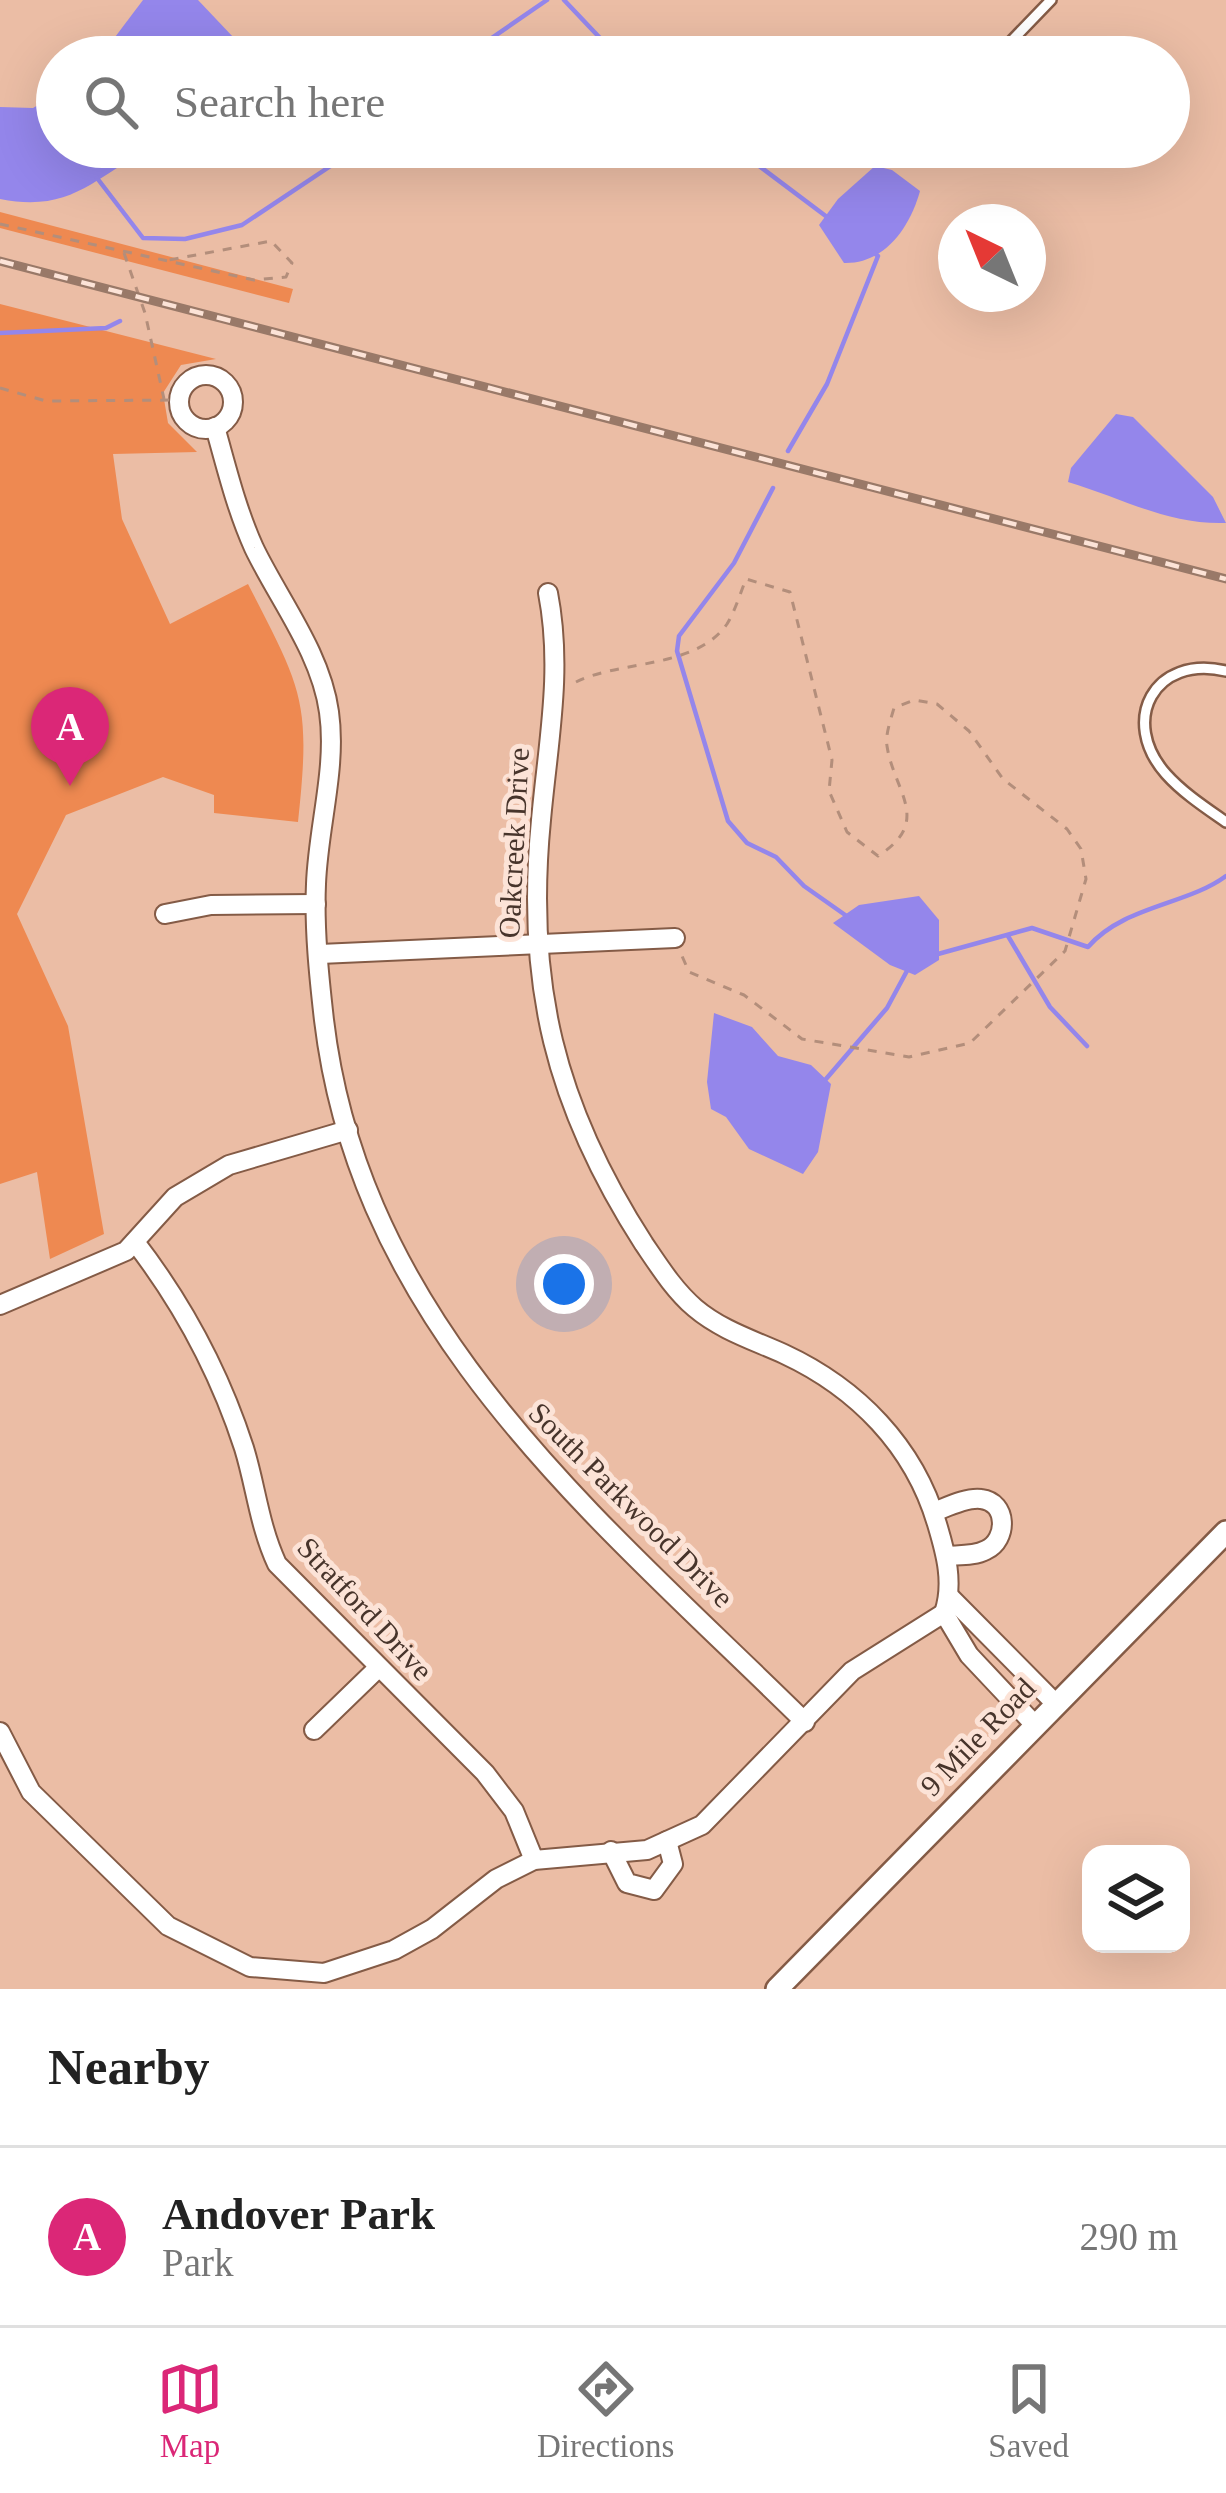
<!DOCTYPE html>
<html lang="en">
<head>
<meta charset="utf-8">
<style>
	:root { --surface:#fff; --page:#f2f2f2; --text:#222; --muted:#767676; --line:#e0e0e0; --accent:#db2777 }
	body { margin:0; font-family:Georgia,serif; background:var(--page); color:var(--text) }
	.controls { position:absolute; right:36px; bottom:36px; display:grid; overflow:hidden; border-radius:24px; box-shadow:0 12px 48px #0002 }
	.controls button { width:108px; height:108px; display:grid; place-items:center; padding:0; border:0; border-bottom:3px solid var(--line); background:var(--surface); color:var(--text); font:60px sans-serif }
	.compass { position:absolute; left:938px; top:204px; width:108px; height:108px; border-radius:50%; background:var(--surface); box-shadow:0 12px 48px #0002; rotate:317deg }
	.you { position:absolute; left:564px; top:1284px; width:42px; height:42px; margin:-30px; border:9px solid #fff; border-radius:50%; background:#1a73e8; box-shadow:0 0 0 18px #1a73e833 }
	.badge { display:grid; place-items:center; width:78px; height:78px; border-radius:50%; background:var(--accent); color:#fff; font-size:39px; font-weight:700 }
	.pin { position:absolute; translate:-50% -99px; filter:drop-shadow(0 3px 6px #0008) }
	.pin::after { content:''; position:absolute; top:63px; width:42px; height:36px; background:inherit; clip-path:polygon(0 0,100% 0,50% 100%) }
	.list { margin:0; padding:0; list-style:none }
	h2 { display:flex; justify-content:space-between; align-items:center; height:156px; margin:0; padding:0 48px; font-size:51px }
	h2 small { font-size:39px; font-weight:400; color:var(--muted) }
	.list li { display:grid; grid-template-columns:78px 1fr auto; gap:36px; align-items:center; box-sizing:border-box; height:180px; padding:0 48px; border-top:3px solid var(--line) }
	.list b { display:block; font-size:45px; white-space:nowrap }
	.list p { margin:0; font-size:39px; white-space:nowrap; color:var(--muted) }
	.list em { font-size:39px; font-style:normal; color:var(--muted) }
	.icon { flex:none; width:66px; height:66px; fill:none; stroke:currentColor; stroke-width:2; stroke-linecap:round; stroke-linejoin:round }
	.map { position:relative; flex:none; width:1226px; height:1989px; overflow:hidden }
	.search { position:absolute; background:var(--surface); box-shadow:0 12px 48px #0002; left:36px; right:36px; top:36px; height:132px; display:flex; align-items:center; gap:30px; box-sizing:border-box; padding:0 42px; border-radius:66px; color:var(--muted); font-size:45px }
	.sheet { height:336px; background:var(--surface) }
	nav { display:flex; justify-content:space-around; align-items:center; box-sizing:border-box; height:168px; border-top:3px solid var(--line); background:var(--surface); font-size:33px; color:var(--muted) }
	nav a { display:grid; justify-items:center; gap:6px }
	nav .on { color:var(--accent) }
	.map>svg:first-child { display:block }
	.green { fill:#ee8951 }
	.water { fill:#9486eb }
	.lines { fill:none; stroke-linecap:round; stroke-linejoin:round }
	.stream { stroke:#9486eb; stroke-width:4.5 }
	.service-casing { stroke:#845b46; stroke-width:14 }
	.minor-casing { stroke:#845b46; stroke-width:22 }
	.tertiary-casing { stroke:#845b46; stroke-width:26 }
	.path { stroke:#b38e7b; stroke-width:3; stroke-dasharray:9 9; stroke-linecap:butt }
	.service { stroke:#fff; stroke-width:9 }
	.minor { stroke:#fff; stroke-width:18 }
	.tertiary { stroke:#fff; stroke-width:21 }
	.rail-casing { stroke:#997968; stroke-width:9 }
	.rail { stroke:#fce3d7; stroke-width:4.5; stroke-dasharray:14; stroke-linecap:butt }
	.labels { text-anchor:middle; stroke-width:10; stroke-linejoin:round; paint-order:stroke }
	.street-label { font-size:30px; fill:#47342b; stroke:#fce3d7 }
</style>
</head>
<body>
<div class="map">
<svg width="1226" height="1989" viewBox="0 0 1226 1989">
	<rect width="100%" height="100%" fill="#ebbda5"/>
	<g class="green">
		<polygon points="0,212 293,289 289,303 0,228"/>
		<path d="M0 304 216 359 181 365 163 393 168 423 197 452 113 454 122 519 170 624 248 584C303 691 311 701 298 822L214 813V795L163 777 66 815 17 914 68 1026 104 1234 50 1259 37 1172 0 1184Z"/>
	</g>
	<g class="water">
		<polygon points="143,0 198,0 252,57 100,57"/>
		<path d="M57 94V147H152C93 178 72 213 0 199V107L33 108Z"/>
		<path d="M875 166 892 170 920 191C910 227 885 264 844 263L819 225 838 199Z"/>
		<path d="M1116 414 1133 417 1213 497 1226 523C1168 525 1122 498 1068 482L1071 468Z"/>
		<polygon points="919,896 939,920 939,960 915,975 890,965 833,923 859,905"/>
		<polygon points="714,1013 752,1027 778,1056 811,1065 831,1084 818,1152 803,1174 749,1149 726,1117 711,1109 707,1082"/>
	</g>
	<g class="lines">
		<g class="stream">
			<polyline points="564,0 618,57"/>
			<polyline points="464,57 547,0"/>
			<polyline points="734,147 831,220"/>
			<polyline points="97,178 143,238 185,239 242,225 359,147"/>
			<polyline points="0,333 106,328 120,321"/>
			<polyline points="788,451 827,384 878,256 873,252"/>
			<polyline points="773,488 734,563 679,636 677,651 728,821 747,843 776,857 804,886 848,917"/>
			<polyline points="1008,936 1050,1007 1087,1046"/>
			<path d="M938 954 1032 928 1088 947C1123 906 1187 905 1226 876"/>
			<polyline points="826,1079 887,1008 908,969"/>
		</g>
		<defs>
			<g id="service">
				<polyline points="996,57 1051,0"/>
				<path d="M1226 671C1154 654 1119 721 1166 774 1183 793 1206 808 1226 822"/>
			</g>
			<g id="minor">
				<circle cx="206" cy="402" r="27"/>
				<path d="M215 427C227 469 236 508 254 548 279 600 321 653 329 712 337 768 318 827 316 884 314 928 319 976 324 1020 361 1329 598 1518 805 1722"/>
				<path d="M548 593C563 670 548 742 541 820 525 983 555 1106 644 1244 659 1266 674 1290 695 1308 721 1330 753 1340 784 1354 857 1388 914 1446 937 1524 946 1554 954 1583 944 1613L969 1655 1033 1723"/>
				<polyline points="165,914 211,905 316,904"/>
				<polyline points="320,954 675,938"/>
				<path d="M135 1242C182 1303 220 1374 244 1448 256 1487 259 1525 277 1564L485 1773 514 1811 534 1860"/>
				<polyline points="0,1305 126,1251 175,1197 229,1165 348,1130"/>
				<path d="M934 1512C947 1507 967 1497 981 1499 1008 1502 1008 1540 986 1550 975 1556 959 1555 947 1556"/>
				<polyline points="949,1596 1054,1702"/>
				<polyline points="314,1730 377,1669"/>
				<polyline points="0,1732 31,1792 168,1926 250,1967 324,1973 394,1950 432,1929 496,1879 534,1860 647,1850 702,1825 852,1671 944,1613"/>
				<polyline points="611,1851 627,1883 654,1890 673,1864 667,1841"/>
			</g>
			<polyline id="tertiary" points="777,1989 1226,1532"/>
		</defs>
		<use href="#service" class="service-casing"/>
		<use href="#minor" class="minor-casing"/>
		<use href="#tertiary" class="tertiary-casing"/>
		<g class="path">
			<polyline points="0,224 254,280 286,277 292,263 271,241 169,260"/>
			<polyline points="124,253 145,313 164,399"/>
			<polyline points="0,388 46,401 178,400"/>
			<path d="M576 682C620 660 696 669 727 624 735 611 740 594 746 579L790 592 832 760 829 791 847 832 878 856C933 821 894 792 887 746 885 735 891 719 894 708L914 700 937 704 969 731 1003 779 1067 829 1081 849 1086 879 1065 951 970 1043 909 1057 802 1039 744 995 689 972 682 956"/>
		</g>
		<use href="#service" class="service"/>
		<use href="#minor" class="minor"/>
		<use href="#tertiary" class="tertiary"/>
		<defs>
			<polyline id="rail" points="0,261 1226,579"/>
		</defs>
		<use href="#rail" class="rail-casing"/>
		<use href="#rail" class="rail"/>
	</g>
	<g class="labels">
		<g class="street-label">
			<text transform="translate(514 843) rotate(-87)" y="10">Oakcreek Drive</text>
			<text transform="translate(631 1505) rotate(45)" y="10">South Parkwood Drive</text>
			<text transform="translate(365 1609) rotate(47)" y="10">Stratford Drive</text>
			<text transform="translate(978 1737) rotate(-46)" y="10">9 Mile Road</text>
		</g>
	</g>
</svg>
<div class="controls">
<button><svg class="icon" aria-label="layers" viewBox="0 0 24 24"><path d="M12 4l9 5-9 5-9-5zM3 14l9 5 9-5"/></svg></button>
</div>
<svg class="compass" viewBox="-18 -18 36 36"><path d="M0-13l5 13h-10z" fill="#e53935"/><path d="M0 13l5-13h-10z" fill="#767676"/></svg>
<div class="you"></div>
<div class="pin badge" style="left:70px;top:786px">A</div>
<div class="search"><svg class="icon" aria-label="search" viewBox="0 0 24 24"><circle cx="10" cy="10" r="6"/><path d="M15 15l6 6"/></svg>Search here</div>
</div>
<section class="sheet">
<h2>Nearby<small></small></h2>
<ul class="list">
<li><span class="badge">A</span><div><b>Andover Park</b><p>Park</p></div><em>290 m</em></li>
</ul>
</section>
<nav>
<a class="on"><svg class="icon" aria-label="map" viewBox="0 0 24 24"><path d="M3 6l6-2 6 2 6-2v14l-6 2-6-2-6 2zM9 4v14M15 6v14"/></svg>Map</a>
<a><svg class="icon" aria-label="directions" viewBox="0 0 24 24"><path d="M12 3l9 9-9 9-9-9zM9 14v-3h6M13 9l2 2-2 2"/></svg>Directions</a>
<a><svg class="icon" aria-label="saved" viewBox="0 0 24 24"><path d="M7 4h10v16l-5-4-5 4z"/></svg>Saved</a>
</nav>
</body>
</html>
